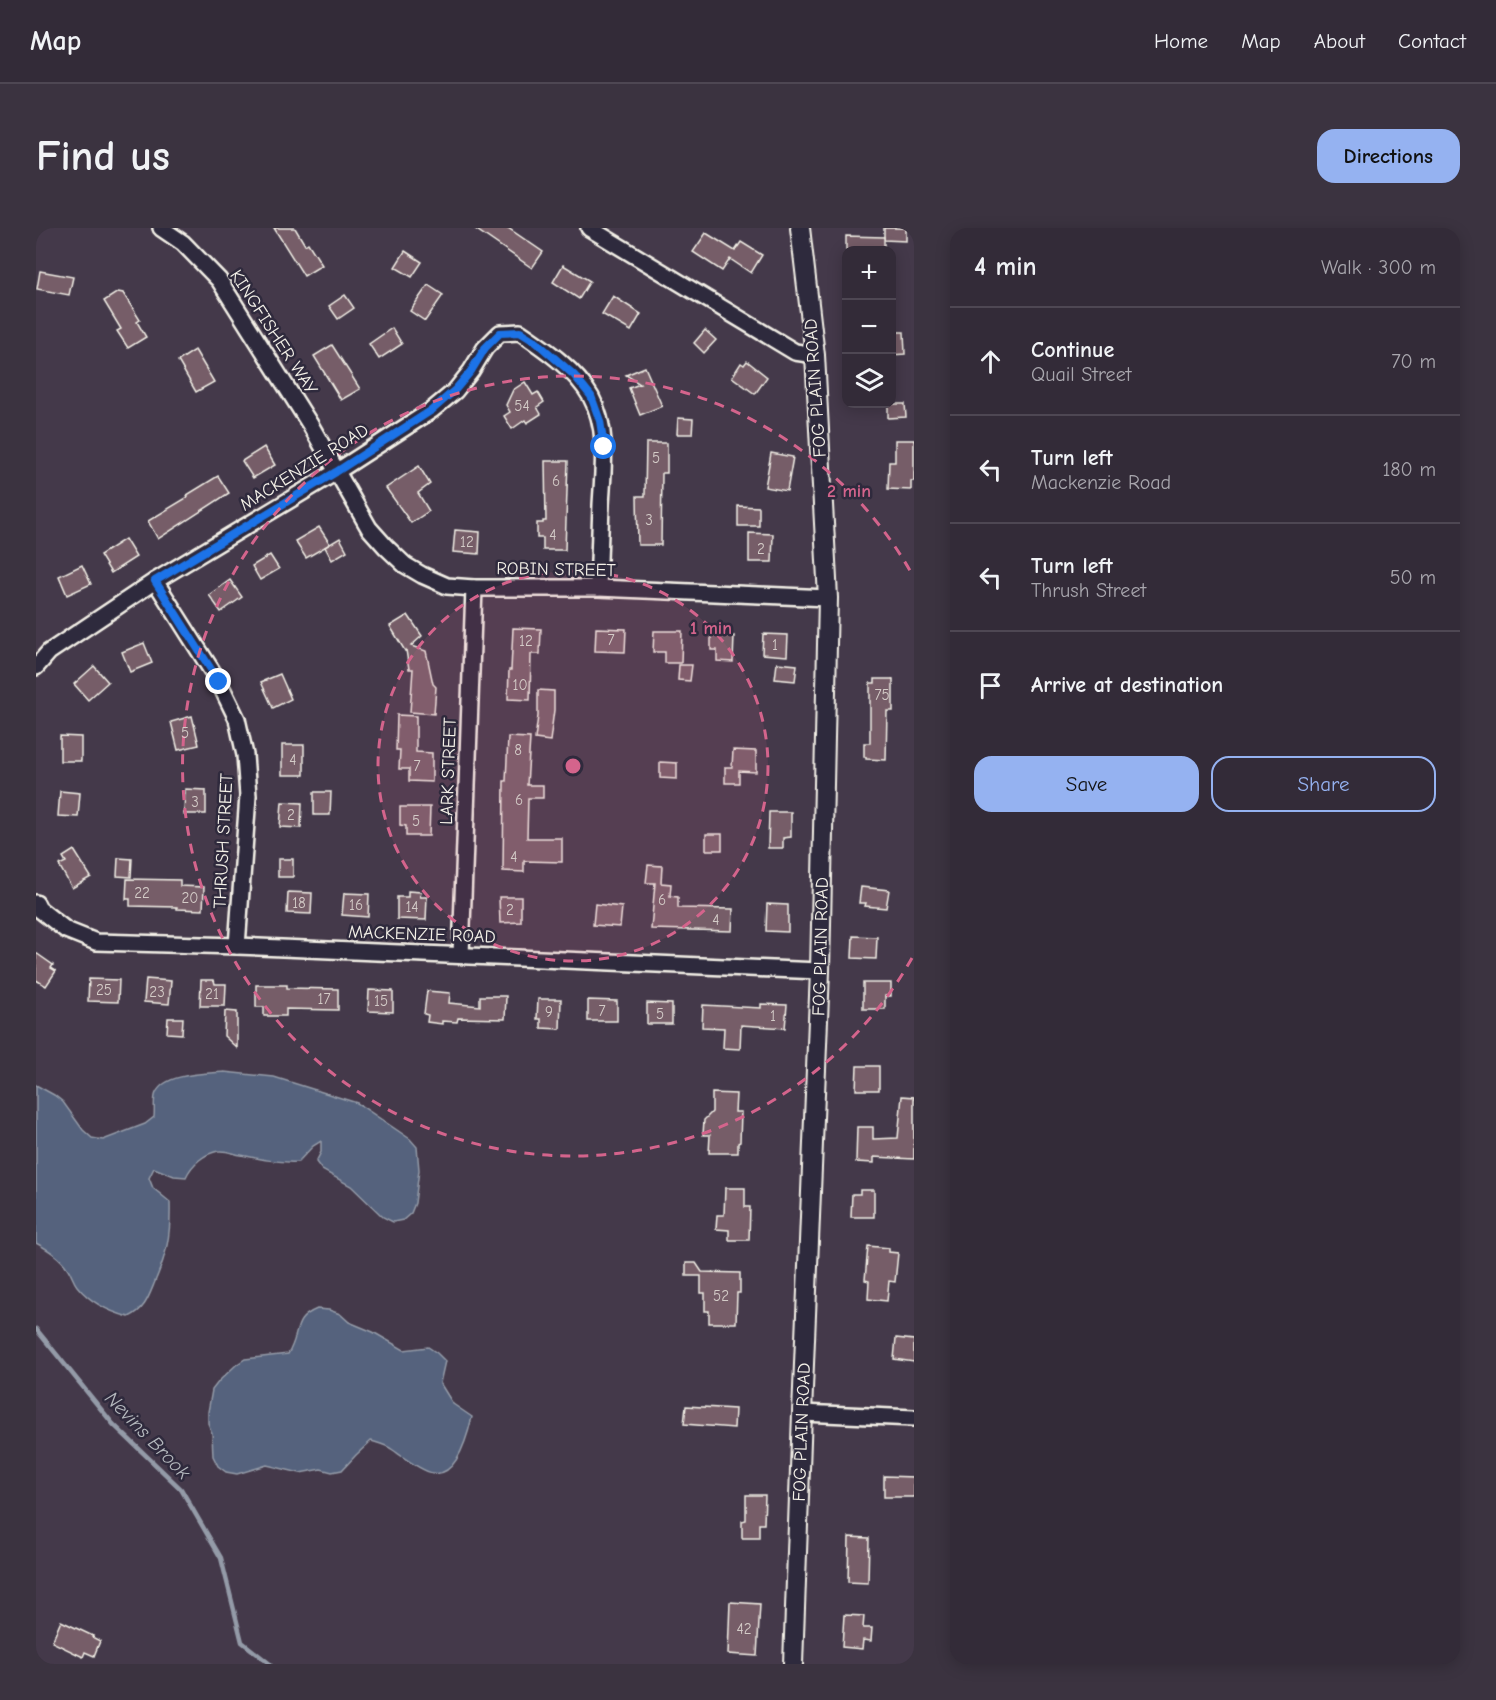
<!DOCTYPE html>
<html lang="en">
<head>
<meta charset="utf-8">
<style>
	:root { --surface:#332b38; --page:#3b3340; --text:#f1f3f6; --muted:#a9a7ae; --line:#4e4753; --accent:#95b2f1 }
	body { margin:0; font-family:"Comic Neue",sans-serif; background:var(--page); color:var(--text) }
	.controls { position:absolute; right:18px; top:18px; display:grid; overflow:hidden; border-radius:12px; box-shadow:0 3px 15px #0003 }
	.controls button { width:54px; height:54px; display:grid; place-items:center; padding:0; border:0; border-bottom:2px solid var(--line); background:var(--surface); color:var(--text); font:30px sans-serif }
	.stop { position:absolute; width:18px; height:18px; margin:-14px; border:4px solid #1a73e8; border-radius:50%; background:#fff }
	.stop.end { background:#1a73e8; border-color:#fff; box-shadow:0 2px 6px #0008 }
	.list { margin:0; padding:0; list-style:none }
	h2 { display:flex; justify-content:space-between; align-items:center; height:78px; margin:0; padding:0 24px; font-size:26px }
	h2 small { font-size:20px; font-weight:400; color:var(--muted) }
	.list li { display:grid; grid-template-columns:39px 1fr auto; gap:18px; align-items:center; box-sizing:border-box; height:108px; padding:0 24px; border-top:2px solid var(--line) }
	.list b { display:block; font-size:22px; white-space:nowrap }
	.list p { margin:0; font-size:20px; white-space:nowrap; color:var(--muted) }
	.list em { font-size:20px; font-style:normal; color:var(--muted) }
	.actions { display:flex; gap:12px; padding:18px 24px }
	.actions a { flex:1; padding:14px 0; border:2px solid var(--accent); border-radius:18px; text-align:center; font-size:21px; color:var(--accent) }
	.actions .main { background:var(--accent); color:#111 }
	.icon { flex:none; width:33px; height:33px; fill:none; stroke:currentColor; stroke-width:2; stroke-linecap:round; stroke-linejoin:round }
	.map { position:relative; flex:none; width:878px; height:1436px; overflow:hidden; border-radius:18px }
	header { display:flex; align-items:center; gap:36px; box-sizing:border-box; height:84px; padding:0 30px; background:var(--surface); border-bottom:2px solid var(--line) }
	header strong { font-size:28px }
	nav { display:flex; gap:33px; margin-inline-start:auto; font-size:21px }
	.intro { display:flex; align-items:center; justify-content:space-between; box-sizing:border-box; height:144px; padding:0 36px }
	h1 { margin:0; font-size:42px }
	.button { padding:15px 27px; border-radius:18px; background:var(--accent); color:#111; font-size:21px; font-weight:700 }
	main { display:flex; gap:36px; padding:0 36px }
	aside { flex:1; background:var(--surface); border-radius:18px; box-shadow:0 3px 15px #0003 }
	.map>svg:first-child { display:block }
	.water { fill:#54627d; stroke:#949ba8; stroke-width:1.5 }
	.lines { fill:none; stroke-linecap:round; stroke-linejoin:round }
	.stream { stroke:#949ba8; stroke-width:4.5 }
	.building { fill:#765d68; stroke:#f4f1e8; stroke-width:1.5 }
	.minor-casing { stroke:#f4f1e8; stroke-width:20 }
	.tertiary-casing { stroke:#f4f1e8; stroke-width:22 }
	.minor { stroke:#2f2a3d; stroke-width:15 }
	.tertiary { stroke:#2f2a3d; stroke-width:18 }
	.route { stroke:#1a73e8; stroke-width:8 }
	.ring { fill:none; stroke:#d4648c; stroke-width:3; stroke-dasharray:10 8 }
	.labels { text-anchor:middle; stroke-width:5; stroke-linejoin:round; paint-order:stroke }
	.number-label { font-size:15px; fill:#d4ccc8 }
	.street-label { font-size:18px; fill:#f4f1e8; stroke:#2f2a3d }
	.water-label { font-size:20px; font-style:italic; fill:#b4b8bd; stroke:#2f2a3d }
	.centre { fill:#d4648c; stroke:#2f2a3d; stroke-width:3 }
	.ring-label { font-size:18px; text-anchor:middle; font-weight:bold; fill:#d4648c; stroke:#2f2a3d; stroke-width:5; stroke-linejoin:round; paint-order:stroke }
</style>
</head>
<body>
<header>
<strong>Map</strong>
<nav><a>Home</a><a>Map</a><a>About</a><a>Contact</a></nav>
</header>
<div class="intro"><h1>Find us</h1><a class="button">Directions</a></div>
<main>
<div class="map">
<svg width="878" height="1436" viewBox="0 0 878 1436">
	<rect width="100%" height="100%" fill="#44394a"/>
	<filter id="ink" filterUnits="userSpaceOnUse"><feTurbulence type="fractalNoise" baseFrequency=".0167" numOctaves="2"/><feDisplacementMap in="SourceGraphic" scale="12" xChannelSelector="R" yChannelSelector="G"/><feConvolveMatrix kernelMatrix="1 2 1 2 8 2 1 2 1" color-interpolation-filters="sRGB"/></filter>
	<g filter="url(#ink)">
		<g class="water">
			<path d="M188 844 238 849 321 875 374 911 381 919 383 942 379 975 375 985 367 992 357 994 347 989 315 958 286 942 280 934 285 924V913L277 918 262 934C243 935 224 931 205 927 198 926 191 922 182 923 168 926 156 936 150 949L138 948 118 940 113 950 117 960 134 974C135 1007 131 1026 118 1056 112 1071 108 1082 93 1089 74 1084 54 1074 41 1058 37 1053 36 1047 32 1041 24 1029 13 1022 0 1015V857L18 867 27 874 47 902 56 910 67 912 109 896 118 889C119 882 117 870 120 865 129 845 169 846 188 844Z"/>
			<path d="M281 1081 293 1082 304 1086 313 1094 337 1104 368 1122 392 1119 401 1125 409 1133 404 1155 417 1176 436 1189C432 1206 421 1250 397 1245 385 1243 367 1229 357 1222 351 1217 342 1215 335 1213L320 1227 306 1242 296 1244 285 1241 264 1245 231 1237 201 1246 190 1244 182 1238 177 1228 176 1205 172 1195V1184L176 1162 183 1153 200 1137 209 1131 252 1126C265 1105 255 1092 281 1081Z"/>
		</g>
		<g class="lines">
			<polyline class="stream" points="0,1101 77,1196 145,1261 185,1330 206,1414 234,1436"/>
		</g>
		<g class="building">
			<polygon points="238,0 259,0 269,17 272,15 286,37 268,48"/>
			<polygon points="438,0 472,0 507,24 496,40"/>
			<polygon points="848,0 870,0 870,13 848,12"/>
			<polygon points="670,5 699,23 705,14 726,27 715,45 694,31 686,43 657,24"/>
			<polygon points="810,8 848,9 848,22 810,22"/>
			<polygon points="369,23 386,34 376,49 359,39"/>
			<polygon points="527,37 554,53 543,71 517,54"/>
			<polygon points="4,43 37,49 33,67 1,61"/>
			<polygon points="392,57 407,67 389,93 374,83"/>
			<polygon points="82,64 87,65 104,92 101,94 110,109 92,120 81,103 85,101 68,73"/>
			<polygon points="309,67 318,80 302,91 293,78"/>
			<polygon points="577,68 605,86 595,103 566,86"/>
			<polygon points="356,100 366,116 343,131 333,116"/>
			<polygon points="669,102 680,112 668,125 658,115"/>
			<polygon points="855,104 868,104 869,126 855,127"/>
			<polygon points="296,117 324,161 305,172 278,128"/>
			<polygon points="159,122 178,154 160,164 142,133"/>
			<polygon points="711,133 731,149 719,166 696,149 705,135 708,137"/>
			<polygon points="609,139 626,178 604,187 593,160 604,156 590,147"/>
			<polygon points="489,154 497,167 502,164 508,174 501,179 505,186 491,195 489,192 476,201 468,188 474,184 470,177 477,162"/>
			<polygon points="852,176 869,176 870,189 852,190"/>
			<polygon points="642,190 657,191 656,206 641,206"/>
			<polygon points="859,212 878,212 878,253 875,253 875,262 852,261 853,234 859,234"/>
			<polygon points="610,215 631,215 631,245 626,245 625,317 602,317 601,268 609,268"/>
			<polygon points="228,219 239,237 217,250 206,233"/>
			<polygon points="735,225 757,229 751,263 729,259"/>
			<polygon points="509,233 532,233 529,322 507,322 507,310 501,310 501,295 507,295 507,293 510,293"/>
			<polygon points="383,238 394,256 382,265 393,283 375,295 350,260"/>
			<polygon points="182,248 193,265 122,311 112,293 152,269 151,267"/>
			<polygon points="702,278 723,279 723,298 702,298"/>
			<polygon points="283,299 294,316 270,330 259,313"/>
			<polygon points="419,302 444,304 443,326 417,324"/>
			<polygon points="713,305 737,306 736,334 713,334"/>
			<polygon points="304,310 311,323 296,332 289,319"/>
			<polygon points="89,311 100,329 75,345 64,327"/>
			<polygon points="234,327 243,341 224,352 216,338"/>
			<polygon points="46,337 55,356 31,367 23,348"/>
			<polygon points="194,352 206,369 185,384 173,367"/>
			<polygon points="372,387 386,408 375,418 390,423 397,456 400,459 398,486 374,484 377,441 373,441 370,422 369,423 354,398"/>
			<polygon points="477,400 505,401 504,426 495,426 494,472 472,471 473,442 475,442"/>
			<polygon points="560,400 590,401 589,424 559,423"/>
			<polygon points="618,403 646,403 645,435 629,435 629,424 617,424"/>
			<polygon points="727,406 752,407 751,428 726,426"/>
			<polygon points="675,407 698,408 697,434 681,433 681,422 675,422"/>
			<polygon points="108,415 116,435 94,444 86,424"/>
			<polygon points="741,435 761,437 759,453 739,451"/>
			<polygon points="643,437 656,437 654,453 642,452"/>
			<polygon points="58,438 72,454 52,472 38,456"/>
			<polygon points="244,446 255,471 237,480 225,454"/>
			<polygon points="839,451 857,451 857,483 851,483 850,532 830,531 830,529 828,529 828,515 834,515 834,455 839,455"/>
			<polygon points="502,462 518,463 518,482 514,513 499,511 502,488"/>
			<polygon points="361,487 380,488 380,524 396,525 396,554 373,553 373,541 363,541 364,522 360,522"/>
			<polygon points="156,488 163,517 142,522 135,494"/>
			<polygon points="24,508 45,509 45,533 24,533"/>
			<polygon points="472,509 494,510 491,557 507,557 507,570 492,570 491,610 526,610 526,634 488,633 488,644 467,643 468,553 470,553"/>
			<rect x="246" y="517" width="22" height="30"/>
			<polygon points="697,522 720,523 720,544 703,543 703,555 689,555 689,539 696,539"/>
			<polygon points="624,534 641,535 641,551 624,550"/>
			<polygon points="149,561 170,562 170,586 148,586"/>
			<polygon points="24,563 44,565 42,589 22,588"/>
			<polygon points="278,564 295,564 294,587 278,587"/>
			<polygon points="246,574 266,575 265,600 244,599"/>
			<polygon points="364,579 394,579 393,608 370,608 370,598 364,597"/>
			<polygon points="733,584 755,584 755,609 747,610 747,620 732,620"/>
			<rect x="670" y="606" width="16" height="16"/>
			<polygon points="38,622 55,649 36,660 23,637 30,634 27,629"/>
			<polygon points="82,630 96,631 95,649 81,648"/>
			<rect x="242" y="631" width="15" height="18"/>
			<polygon points="612,637 626,638 625,655 635,656 634,668 642,669 642,680 697,681 696,703 615,701 619,655 610,655"/>
			<polygon points="91,651 144,652 144,658 168,659 167,682 141,681 141,679 94,678 94,671 90,671"/>
			<polygon points="825,659 853,662 850,680 829,678 830,675 823,675"/>
			<polygon points="372,663 385,664 384,669 391,669 390,692 361,691 361,669 372,669"/>
			<polygon points="252,664 276,665 275,686 251,685"/>
			<polygon points="308,665 333,666 332,689 306,687"/>
			<polygon points="463,669 485,669 485,694 464,695"/>
			<polygon points="559,676 586,679 584,699 557,697"/>
			<polygon points="731,676 752,677 752,704 730,703"/>
			<polygon points="817,708 841,709 840,731 816,730"/>
			<polygon points="0,725 17,737 15,740 20,743 10,758 0,752"/>
			<polygon points="53,751 83,752 82,774 52,773"/>
			<polygon points="110,751 135,753 133,776 108,774"/>
			<polygon points="165,752 178,752 179,756 190,756 189,778 164,778"/>
			<polygon points="827,755 855,755 855,768 849,768 849,781 827,781"/>
			<polygon points="220,757 251,757 251,760 302,761 302,782 250,781 250,788 228,788 228,779 220,779"/>
			<polygon points="333,762 357,763 357,784 332,783"/>
			<polygon points="391,763 414,765 413,775 444,778 444,768 470,768 469,791 422,790 421,794 406,793 406,796 391,794 392,787 388,786"/>
			<polygon points="502,771 525,771 524,801 505,800 505,791 501,791"/>
			<polygon points="552,772 581,773 581,793 552,793"/>
			<polygon points="611,775 636,776 636,796 611,796"/>
			<polygon points="725,776 751,777 749,800 705,797 704,821 687,820 688,800 666,799 667,777 725,780"/>
			<polygon points="189,783 201,784 201,820 188,808"/>
			<polygon points="132,790 147,790 146,806 131,805"/>
			<polygon points="821,838 843,838 843,862 820,862"/>
			<polygon points="676,865 700,866 699,884 705,884 704,914 702,915 702,925 673,925 674,907 667,907 668,892 676,884"/>
			<polygon points="866,868 878,869 878,931 838,929 838,935 820,934 821,899 837,899 837,911 862,910"/>
			<polygon points="689,960 709,960 709,979 714,979 713,1012 693,1012 693,1002 680,1001 681,987 688,987"/>
			<polygon points="824,962 838,962 838,989 815,989 816,966 824,966"/>
			<polygon points="832,1018 853,1020 853,1024 862,1025 859,1054 853,1053 851,1073 832,1071 833,1053 829,1052"/>
			<polygon points="650,1035 660,1035 666,1044 704,1045 704,1065 701,1065 700,1095 673,1095 673,1083 669,1083 669,1065 665,1065 665,1048 650,1048"/>
			<polygon points="860,1110 878,1112 878,1134 858,1131"/>
			<polygon points="650,1178 699,1181 698,1200 648,1196"/>
			<polygon points="848,1248 878,1249 878,1269 848,1269"/>
			<polygon points="710,1267 729,1267 728,1296 723,1296 723,1310 706,1310 706,1293 710,1292"/>
			<polygon points="813,1309 833,1310 832,1355 812,1354"/>
			<polygon points="694,1374 724,1376 721,1428 692,1426"/>
			<polygon points="808,1387 828,1388 827,1400 836,1400 835,1413 827,1412 826,1421 806,1419"/>
			<polygon points="25,1393 57,1408 56,1409 64,1413 58,1428 49,1424 47,1429 16,1414"/>
		</g>
		<g class="lines">
			<defs>
				<g id="minor">
					<polyline points="125,0 147,15 183,52 275,198 333,300 350,319 369,337 386,347 411,358 438,360 562,360 792,370"/>
					<polyline points="553,0 759,124 779,127"/>
					<polyline points="119,353 183,454 201,491 209,527 212,568 201,718"/>
					<path d="M0 439 13 424 119 353 300 244 396 182 419 163 435 143 449 120 464 105 484 104C509 121 540 142 555 169 573 202 567 241 565 277 564 305 563 333 562 360"/>
					<polyline points="0,675 3,681 30,702 60,714 201,718 784,743"/>
					<polyline points="425,727 438,360"/>
					<polyline points="766,1185 878,1190"/>
				</g>
				<g id="tertiary">
					<path id="s1" d="M757 1436 766 1185 784 743 792 370 779 127 764 0"/>
				</g>
			</defs>
			<use href="#minor" class="minor-casing"/>
			<use href="#tertiary" class="tertiary-casing"/>
			<use href="#minor" class="minor"/>
			<use href="#tertiary" class="tertiary"/>
		</g>
	</g>
	<g class="lines" filter="url(#ink)">
		<polyline class="route" points="183,454 119,353 300,244 396,182 419,162 435,143 449,120 464,105 484,104 500,114 538,147 555,168 564,193 568,219"/>
	</g>
	<circle cx="537" cy="538" r="195" fill="#d4648c" fill-opacity=".12"/>
	<g class="ring">
		<circle cx="537" cy="538" r="195"/>
		<path d="M876 730A390 390 0 1 1 876 346"/>
	</g>
	<g class="labels">
		<g class="number-label">
			<text x="486" y="183">54</text>
			<text x="620" y="235">5</text>
			<text x="520" y="258">6</text>
			<text x="613" y="297">3</text>
			<text x="517" y="312">4</text>
			<text x="431" y="319">12</text>
			<text x="725" y="326">2</text>
			<text x="575" y="417">7</text>
			<text x="490" y="418">12</text>
			<text x="739" y="422">1</text>
			<text x="484" y="462">10</text>
			<text x="846" y="472">75</text>
			<text x="149" y="510">5</text>
			<text x="482" y="527">8</text>
			<text x="257" y="537">4</text>
			<text x="381" y="543">7</text>
			<text x="483" y="577">6</text>
			<text x="159" y="579">3</text>
			<text x="255" y="592">2</text>
			<text x="380" y="598">5</text>
			<text x="478" y="634">4</text>
			<text x="106" y="670">22</text>
			<text x="154" y="675">20</text>
			<text x="626" y="677">6</text>
			<text x="263" y="680">18</text>
			<text x="320" y="682">16</text>
			<text x="376" y="684">14</text>
			<text x="474" y="687">2</text>
			<text x="680" y="697">4</text>
			<text x="68" y="767">25</text>
			<text x="121" y="769">23</text>
			<text x="176" y="771">21</text>
			<text x="288" y="776">17</text>
			<text x="345" y="778">15</text>
			<text x="566" y="788">7</text>
			<text x="513" y="789">9</text>
			<text x="624" y="791">5</text>
			<text x="737" y="793">1</text>
			<text x="685" y="1073">52</text>
			<text x="708" y="1406">42</text>
		</g>
		<g class="street-label">
			<text transform="translate(238 104) rotate(57)" y="6">KINGFISHER WAY</text>
			<text transform="translate(779 160) rotate(-94)" y="6">FOG PLAIN ROAD</text>
			<text transform="translate(268 239) rotate(-32)" y="6">MACKENZIE ROAD</text>
			<text transform="translate(520 341) rotate(1)" y="6">ROBIN STREET</text>
			<text transform="translate(412 543) rotate(-88)" y="6">LARK STREET</text>
			<text transform="translate(187 613) rotate(-87)" y="6">THRUSH STREET</text>
			<text transform="translate(386 706) rotate(2)" y="6">MACKENZIE ROAD</text>
			<text dy="6" stroke="none"><textPath href="#s1" startOffset="718">FOG PLAIN ROAD</textPath></text>
			<text dy="6" stroke="none"><textPath href="#s1" startOffset="232">FOG PLAIN ROAD</textPath></text>
		</g>
		<g class="water-label">
			<text transform="translate(112 1207) rotate(46)" y="7">Nevins Brook</text>
		</g>
	</g>
	<circle cx="537" cy="538" r="9" class="centre"/>
	<g class="ring-label">
		<text x="813" y="269">2 min</text>
		<text x="675" y="406">1 min</text>
	</g>
</svg>
<div class="controls">
<button>+</button>
<button>−</button>
<button><svg class="icon" aria-label="layers" viewBox="0 0 24 24"><path d="M12 4l9 5-9 5-9-5zM3 14l9 5 9-5"/></svg></button>
</div>
<div class="stop" style="left:568px;top:219px"></div>
<div class="stop end" style="left:183px;top:454px"></div>
</div>
<aside>
<h2>4 min<small>Walk · 300 m</small></h2>
<ul class="list">
<li><svg class="icon" aria-label="ahead" viewBox="0 0 24 24"><path d="M12 20V5M6 11l6-6 6 6"/></svg><div><b>Continue</b><p>Quail Street</p></div><em>70 m</em></li>
<li><svg class="icon" aria-label="left" viewBox="0 0 24 24"><path d="M17 20v-9H6M10 6l-5 5 5 5"/></svg><div><b>Turn left</b><p>Mackenzie Road</p></div><em>180 m</em></li>
<li><svg class="icon" aria-label="left" viewBox="0 0 24 24"><path d="M17 20v-9H6M10 6l-5 5 5 5"/></svg><div><b>Turn left</b><p>Thrush Street</p></div><em>50 m</em></li>
<li><svg class="icon" aria-label="arrive" viewBox="0 0 24 24"><path d="M6 21V4h12l-3 4 3 4H6"/></svg><div><b>Arrive at destination</b></div></li>
</ul>
<div class="actions"><a class="main">Save</a><a>Share</a></div>
</aside>
</main>
</body>
</html>
